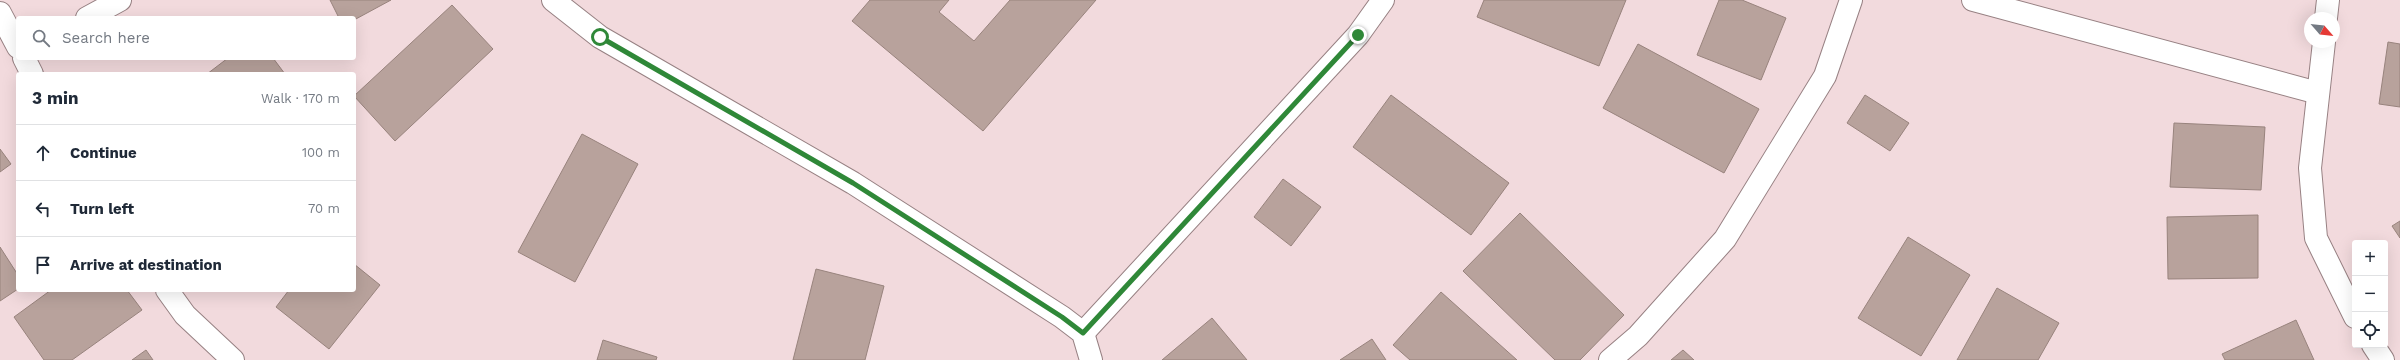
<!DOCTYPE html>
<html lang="en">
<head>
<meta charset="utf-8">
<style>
	:root { --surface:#fff; --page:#f2f2f3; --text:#1f2937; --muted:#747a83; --line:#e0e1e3 }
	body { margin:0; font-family:"Work Sans",sans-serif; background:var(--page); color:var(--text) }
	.controls { position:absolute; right:12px; bottom:12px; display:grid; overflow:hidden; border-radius:4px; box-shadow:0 4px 16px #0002 }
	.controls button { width:36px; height:36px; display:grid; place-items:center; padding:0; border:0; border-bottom:1px solid var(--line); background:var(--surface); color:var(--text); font:20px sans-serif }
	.compass { position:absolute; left:2304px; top:12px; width:36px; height:36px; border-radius:50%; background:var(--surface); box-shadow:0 4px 16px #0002; rotate:118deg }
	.stop { position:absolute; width:12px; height:12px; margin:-9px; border:3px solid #2f8838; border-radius:50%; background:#fff }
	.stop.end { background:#2f8838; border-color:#fff; box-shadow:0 1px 4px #0008 }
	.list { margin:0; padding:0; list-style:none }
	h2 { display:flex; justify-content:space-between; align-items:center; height:52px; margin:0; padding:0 16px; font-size:17px }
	h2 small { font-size:13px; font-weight:400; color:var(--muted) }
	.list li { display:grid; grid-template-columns:26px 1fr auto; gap:12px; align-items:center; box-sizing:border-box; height:56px; padding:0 16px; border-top:1px solid var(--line) }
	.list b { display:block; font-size:15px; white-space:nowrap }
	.list em { font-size:13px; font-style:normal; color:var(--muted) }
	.icon { flex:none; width:22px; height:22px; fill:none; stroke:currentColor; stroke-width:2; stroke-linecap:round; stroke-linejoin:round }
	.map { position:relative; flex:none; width:2400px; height:360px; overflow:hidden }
	.search { position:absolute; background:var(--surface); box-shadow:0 4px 16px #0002; left:16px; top:16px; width:340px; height:44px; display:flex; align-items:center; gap:10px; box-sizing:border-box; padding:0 14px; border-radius:4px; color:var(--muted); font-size:15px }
	.panel { position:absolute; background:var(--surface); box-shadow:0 4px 16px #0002; left:16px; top:72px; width:340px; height:220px; border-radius:4px }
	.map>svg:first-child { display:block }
	.building { fill:#b8a29c; stroke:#98837d }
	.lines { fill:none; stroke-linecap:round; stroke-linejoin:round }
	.street-casing { stroke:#978183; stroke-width:24 }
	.street { stroke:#fff; stroke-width:22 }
	.route { stroke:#2f8838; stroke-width:5 }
</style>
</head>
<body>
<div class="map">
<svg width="2400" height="360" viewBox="0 0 2400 360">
	<rect width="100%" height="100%" fill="#f2dadd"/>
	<g class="building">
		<polygon points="330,0 391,0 354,20 354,18 339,18"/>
		<polygon points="870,0 949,0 939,12 974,41 1010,0 1096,0 983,131 852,21"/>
		<polygon points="1484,0 1626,0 1599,66 1477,17"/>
		<polygon points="1719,0 1742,0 1786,18 1761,80 1697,55"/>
		<polygon points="452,5 493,49 395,141 354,96"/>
		<polygon points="2388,42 2400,44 2400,107 2379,104"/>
		<polygon points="1638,44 1759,109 1724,173 1603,108"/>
		<polygon points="228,58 273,58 285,74 207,74"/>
		<polygon points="1391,95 1509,183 1471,235 1353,147"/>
		<polygon points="1865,95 1909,123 1890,151 1847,123"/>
		<polygon points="2174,123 2265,127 2261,190 2170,187"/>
		<polygon points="582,134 638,164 575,282 518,252"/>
		<polygon points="0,149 11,164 0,172"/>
		<polygon points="1283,179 1321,207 1291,246 1254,217"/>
		<polygon points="1520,213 1624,315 1580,360 1555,360 1463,271"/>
		<polygon points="2258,215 2258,278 2168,279 2167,217"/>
		<polygon points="2400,221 2400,238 2392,226"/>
		<polygon points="1908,237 1970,275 1921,356 1858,318"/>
		<polygon points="0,247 18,275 18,289 0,301"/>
		<polygon points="354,264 380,285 329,349 276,307 289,290 354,290"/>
		<polygon points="816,269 884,286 865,360 793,360"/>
		<polygon points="1997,288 2059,323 2038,360 1957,360"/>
		<polygon points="51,290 127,290 142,310 72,360 44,360 14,317"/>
		<polygon points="1441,292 1517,360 1410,360 1393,345"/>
		<polygon points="1212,318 1247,360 1162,360"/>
		<polygon points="2296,320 2314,360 2225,360 2222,354"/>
		<polygon points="1372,339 1386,360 1340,360"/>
		<polygon points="603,340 657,357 656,360 597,360"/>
		<polygon points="146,350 153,360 132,360"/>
		<polygon points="1683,350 1694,360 1671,360"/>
	</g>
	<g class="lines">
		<defs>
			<g id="street">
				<polyline points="553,0 600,37 853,183 1062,317 1083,333 1091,360"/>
				<polyline points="1973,0 2318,93"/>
				<polyline points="0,13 18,47"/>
				<polyline points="87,18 120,0"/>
				<polyline points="2326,18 2328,0"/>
				<polyline points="2324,42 2310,168 2316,238 2355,317"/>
				<polyline points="24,58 32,74"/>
				<polyline points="167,290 185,315 233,360"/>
				<polyline points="1083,333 1358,35 1383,0"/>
				<polyline points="2373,345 2383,360"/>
				<polyline points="1610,360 1638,336 1725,239 1825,76 1851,0"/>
			</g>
		</defs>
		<use href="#street" class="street-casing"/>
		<use href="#street" class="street"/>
	</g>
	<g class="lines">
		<polyline class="route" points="600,37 853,183 1062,317 1083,333 1358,35"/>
	</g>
</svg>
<div class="controls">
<button>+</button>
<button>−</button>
<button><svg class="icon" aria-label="locate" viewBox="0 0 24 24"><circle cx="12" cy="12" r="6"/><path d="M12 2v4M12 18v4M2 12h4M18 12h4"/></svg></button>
</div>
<svg class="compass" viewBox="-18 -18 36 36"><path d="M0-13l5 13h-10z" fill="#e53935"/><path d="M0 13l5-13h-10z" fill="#747a83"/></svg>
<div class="stop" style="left:600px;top:37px"></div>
<div class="stop end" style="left:1358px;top:35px"></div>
<div class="search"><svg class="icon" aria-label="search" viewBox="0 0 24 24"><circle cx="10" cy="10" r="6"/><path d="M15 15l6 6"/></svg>Search here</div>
<section class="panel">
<h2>3 min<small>Walk · 170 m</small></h2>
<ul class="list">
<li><svg class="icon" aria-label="ahead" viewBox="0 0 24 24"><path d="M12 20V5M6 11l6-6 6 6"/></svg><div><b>Continue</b></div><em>100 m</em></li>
<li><svg class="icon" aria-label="left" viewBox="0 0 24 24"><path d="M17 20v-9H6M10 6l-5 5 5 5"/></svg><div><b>Turn left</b></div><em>70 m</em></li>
<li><svg class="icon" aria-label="arrive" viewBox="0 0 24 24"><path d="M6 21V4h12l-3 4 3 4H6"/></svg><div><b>Arrive at destination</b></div></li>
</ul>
</section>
</div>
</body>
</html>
